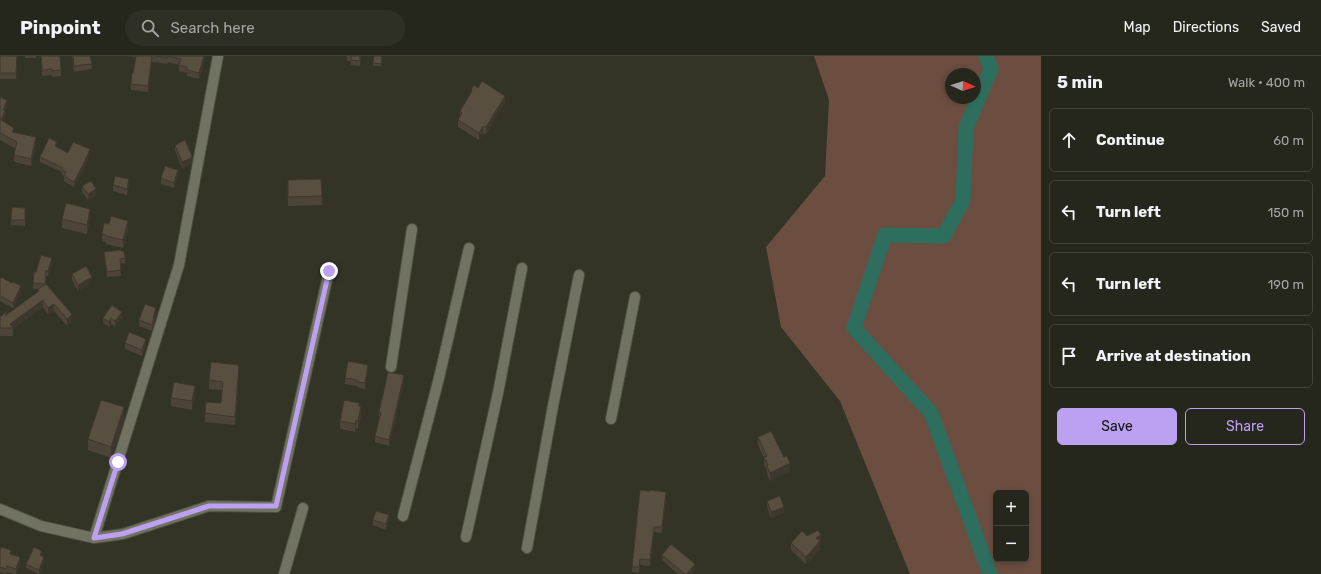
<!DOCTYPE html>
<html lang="en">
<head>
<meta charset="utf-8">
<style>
	:root { --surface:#26271c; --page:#2e2f25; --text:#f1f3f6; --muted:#a4a5a3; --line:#42443b; --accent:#bca0f2 }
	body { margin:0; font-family:Rubik,sans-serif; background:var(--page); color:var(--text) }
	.controls { position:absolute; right:12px; bottom:12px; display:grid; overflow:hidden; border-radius:6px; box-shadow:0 2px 6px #0003 }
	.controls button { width:36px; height:36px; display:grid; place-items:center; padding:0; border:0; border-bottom:1px solid var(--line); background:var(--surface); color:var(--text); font:20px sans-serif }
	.compass { position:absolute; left:945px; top:12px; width:36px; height:36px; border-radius:50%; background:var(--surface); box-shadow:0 2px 6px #0003; rotate:93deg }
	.stop { position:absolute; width:12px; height:12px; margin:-9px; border:3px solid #bca0f2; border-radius:50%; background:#fff }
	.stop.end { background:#bca0f2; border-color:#fff; box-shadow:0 1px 4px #0008 }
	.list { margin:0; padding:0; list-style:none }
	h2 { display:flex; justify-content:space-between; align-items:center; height:52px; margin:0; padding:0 16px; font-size:17px }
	h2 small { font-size:13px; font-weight:400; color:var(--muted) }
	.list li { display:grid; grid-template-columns:26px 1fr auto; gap:12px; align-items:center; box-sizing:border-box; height:64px; margin:0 8px 8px; padding:0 8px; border:1px solid var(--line); border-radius:6px }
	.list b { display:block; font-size:15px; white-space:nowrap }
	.list em { font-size:13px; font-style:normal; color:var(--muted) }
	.actions { display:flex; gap:8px; padding:12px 16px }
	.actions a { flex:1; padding:9px 0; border:1px solid var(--accent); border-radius:6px; text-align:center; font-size:14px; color:var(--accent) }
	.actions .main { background:var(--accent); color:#111 }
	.icon { flex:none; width:22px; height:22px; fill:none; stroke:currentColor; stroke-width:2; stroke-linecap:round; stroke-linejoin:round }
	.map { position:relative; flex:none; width:1041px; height:518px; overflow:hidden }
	header { display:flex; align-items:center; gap:24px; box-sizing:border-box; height:56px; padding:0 20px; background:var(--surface); border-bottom:1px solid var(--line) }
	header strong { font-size:19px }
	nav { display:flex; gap:22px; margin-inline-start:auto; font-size:14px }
	.search { width:280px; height:36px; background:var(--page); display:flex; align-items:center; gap:10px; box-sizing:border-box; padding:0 14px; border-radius:22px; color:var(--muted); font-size:15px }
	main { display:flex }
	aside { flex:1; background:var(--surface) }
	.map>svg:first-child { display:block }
	.green { fill:#6b4e40; fill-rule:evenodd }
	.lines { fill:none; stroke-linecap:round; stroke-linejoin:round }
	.river { stroke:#2e6e5e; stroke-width:15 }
	.minor-casing { stroke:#4f5043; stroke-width:12 }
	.minor { stroke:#717362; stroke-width:10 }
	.wall { fill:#4c4438 }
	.shaded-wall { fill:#3e372e }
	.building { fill:#584f41; stroke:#3e372e }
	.route { stroke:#bca0f2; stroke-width:5 }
</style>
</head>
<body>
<header>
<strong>Pinpoint</strong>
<div class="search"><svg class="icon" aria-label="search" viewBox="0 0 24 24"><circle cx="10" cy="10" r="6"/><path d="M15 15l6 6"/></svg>Search here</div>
<nav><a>Map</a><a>Directions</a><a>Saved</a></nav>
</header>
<main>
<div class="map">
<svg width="1041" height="518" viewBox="0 0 1041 518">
	<rect width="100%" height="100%" fill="#333426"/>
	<path class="green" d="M814 0H1041V518H910L840 345 781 271 766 191 825 120 829 44ZM951 18H975V42H951ZM996 437H1026V503H996Z"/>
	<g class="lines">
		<polyline class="river" points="986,0 991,13 966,72 963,144 944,180 885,179 854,272 931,357 990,518"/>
		<defs>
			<g id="minor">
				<polyline points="391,311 412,173"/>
				<polyline points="611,363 635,241"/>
				<polyline points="0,453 41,470 94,482 123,478 209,450 276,451 329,215"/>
				<polyline points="403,460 439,322 469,192"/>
				<polyline points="466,481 498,337 522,212"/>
				<polyline points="94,482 179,209 218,0"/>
				<polyline points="527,492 553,350 579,219"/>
				<polyline points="284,518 303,452"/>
			</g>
		</defs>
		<use href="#minor" class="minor-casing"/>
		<use href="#minor" class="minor"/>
	</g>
	<g class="wall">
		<polygon points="0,0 17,0 16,23 0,23"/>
		<rect x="25" y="0" width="11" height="2"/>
		<polygon points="41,0 61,14 61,20 52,21 52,19 42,20"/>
		<polygon points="72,0 90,0 92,13 74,16"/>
		<polygon points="127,0 206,0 199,23 187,20 187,17 179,15 179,9 168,6 167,8 152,6 148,36 131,34 131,28 133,17 136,1"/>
		<polygon points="347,0 361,0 360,10 351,9 351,5 347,5"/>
		<polygon points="382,3 381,10 373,10 373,7"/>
		<polygon points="478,32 505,47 486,78 483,77 479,84 458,71 458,64 460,61 460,55 471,37 471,34"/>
		<polygon points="0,41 7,51 5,55 5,62 4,66 14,76 36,88 31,110 14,106 14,99 16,93 0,84"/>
		<polygon points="175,89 192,106 191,108 182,112 175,94"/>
		<polygon points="57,91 68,97 90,98 84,112 74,131 64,125 64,120 62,119 62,116 40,106 40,101"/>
		<polygon points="178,120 174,132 161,128 161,122"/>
		<polygon points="113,129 129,129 127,139 113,135"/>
		<polygon points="82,130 96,139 88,144 82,136"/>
		<polygon points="288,132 322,140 322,149 288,150"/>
		<polygon points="12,151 25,152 25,170 11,169"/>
		<polygon points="90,162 87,178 62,172 62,163"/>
		<polygon points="128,173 123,192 106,188 106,186 102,186 102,178"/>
		<polygon points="121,195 125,202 125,207 120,208 121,220 107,221 104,201 104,196"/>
		<polygon points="52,207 48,220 46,220 45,228 72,266 67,270 54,255 48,259 43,251 13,273 13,280 0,280 0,261 7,258 38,236 38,233 33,233 33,227 36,216"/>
		<polygon points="72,218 92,226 78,235 72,224"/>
		<polygon points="0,222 21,235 13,252 0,245"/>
		<polygon points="156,258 154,264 154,268 152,275 139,270 139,264"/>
		<polygon points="122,261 115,270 111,268 109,271 103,267 103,262"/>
		<polygon points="125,287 146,289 142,300 125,293"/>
		<polygon points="368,315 365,333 357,331 357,330 345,328 345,322"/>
		<polygon points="239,317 235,369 205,366 205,357 221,347 222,334 209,333 209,324"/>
		<polygon points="404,325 389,390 375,386 375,380 380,362 379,361 379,356"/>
		<polygon points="195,338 192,354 171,350 171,342"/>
		<polygon points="359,350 361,359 358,373 356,372 355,376 340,373 340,365"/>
		<polygon points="124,363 111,402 88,394 88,383"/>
		<polygon points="758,381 790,415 770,425 767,418 767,414 764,409 764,402 758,389"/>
		<polygon points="666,442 662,477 654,476 650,510 640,509 639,517 632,516 632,511"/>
		<polygon points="767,445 784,456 771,462 767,451"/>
		<polygon points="373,464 389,464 386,474 373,469"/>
		<polygon points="807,480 821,487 820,488 820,493 806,508 791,494 791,487"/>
		<polygon points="0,495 11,498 20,506 16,518 14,518 7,516 6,518 0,516"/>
		<polygon points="662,499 695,514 692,518 678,518 662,504"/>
		<polygon points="41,500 44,506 39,518 26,512 26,508"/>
	</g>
	<g class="shaded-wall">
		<polygon points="152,0 152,6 148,36 148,30"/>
		<polygon points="204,0 206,0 199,23 199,17"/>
		<polygon points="505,40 505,47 486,78 486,71"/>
		<polygon points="7,44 7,51 5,55 5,62 1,71 1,64 3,54"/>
		<polygon points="483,70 483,77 479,84 479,77"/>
		<polygon points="36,81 36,88 31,110 31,103"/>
		<polygon points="90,93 90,98 84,112 74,131 74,126"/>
		<polygon points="192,100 191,108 182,112 182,106"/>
		<polygon points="178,114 178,120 174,132 174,127"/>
		<polygon points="129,123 129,129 127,139 127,133"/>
		<polygon points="96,133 96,139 88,144 88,138"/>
		<polygon points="90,153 90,162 87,178 87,169"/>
		<polygon points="128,165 128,173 123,192 123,184"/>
		<polygon points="52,202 52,207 48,220 48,215"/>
		<polygon points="92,221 92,226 78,235 78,229"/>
		<polygon points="21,230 21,235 13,252 13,247"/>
		<polygon points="43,244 43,251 13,273 10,268"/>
		<polygon points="54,248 54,255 48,259 48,252"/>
		<polygon points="156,252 156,258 154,264 154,268 152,275 153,262"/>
		<polygon points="122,256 122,261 115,270 115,265"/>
		<polygon points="72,258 72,266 67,270 67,263"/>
		<polygon points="111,262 111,268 109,271 109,266"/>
		<polygon points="146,283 146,289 142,300 142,294"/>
		<polygon points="239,309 239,317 235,369 235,361"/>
		<polygon points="368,309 368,315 365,333 365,327"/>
		<polygon points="404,319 404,325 389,390 389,384"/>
		<polygon points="195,330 195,338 192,354 192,345"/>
		<polygon points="361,350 361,359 358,373 358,365"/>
		<polygon points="124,351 124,363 111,402 111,391"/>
		<polygon points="356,364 356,372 355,376 355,368"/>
		<polygon points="790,407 790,415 770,425 770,417"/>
		<polygon points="666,436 666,442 662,477 662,471"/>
		<polygon points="784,451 784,456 771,462 771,456"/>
		<polygon points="389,459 389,464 386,474 386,468"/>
		<polygon points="654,471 654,476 650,510 650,504"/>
		<polygon points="821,479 821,487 820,488 820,493 806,508 806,501 816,482"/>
		<polygon points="20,501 20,506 16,518 16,513"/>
		<polygon points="44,501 44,506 39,518 39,514"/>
		<polygon points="695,508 695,514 692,518 687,518"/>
	</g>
	<g class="building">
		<polygon points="0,0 17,0 16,17 0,17"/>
		<polygon points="41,0 60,0 61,14 52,15 52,13 42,14"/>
		<polygon points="73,0 90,0 92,8 74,10"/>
		<polygon points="136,0 152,0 148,30 131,28 132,17 133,17"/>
		<polygon points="155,0 168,0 167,2"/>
		<polygon points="168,0 204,0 199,17 187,14 187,11 179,9 181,3"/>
		<polygon points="351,0 360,0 360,5 351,4"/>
		<polygon points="374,0 382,0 381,8 373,7"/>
		<polygon points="482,25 505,40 486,71 483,70 479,77 458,64 462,57 460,55 472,35 471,34 474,29 478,32"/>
		<polygon points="0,41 7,44 3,54 5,55 1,64 14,72 12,76 36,81 31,103 14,99 17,86 0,77"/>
		<polygon points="49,82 57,86 55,90 68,97 73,86 90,93 84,107 74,126 64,120 66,116 62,114 63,112 40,101"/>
		<polygon points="185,84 192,100 191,102 182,106 175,89"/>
		<polygon points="165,110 178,114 174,127 161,122"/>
		<polygon points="115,120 129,123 127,133 113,129"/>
		<polygon points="321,123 322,140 288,141 288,124"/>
		<polygon points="91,125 96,133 88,138 82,130"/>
		<polygon points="66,147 90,153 87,169 62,163"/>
		<polygon points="12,151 25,152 25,164 11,164"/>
		<polygon points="111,160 128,165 123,184 106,180 106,179 102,178 104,167 109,168"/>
		<polygon points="121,194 121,195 124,195 125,202 120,203 121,214 107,216 104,196"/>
		<polygon points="41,199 52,202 48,215 46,214 45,228 33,227 34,216 36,216"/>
		<polygon points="86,210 92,221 78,229 72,218"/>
		<polygon points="1,221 12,227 13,226 21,230 13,247 0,240 0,222"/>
		<polygon points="46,228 72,258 67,263 54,248 48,252 43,244 10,268 13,272 0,272 0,261 7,255 5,260 39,235 38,233"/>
		<polygon points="145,248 156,252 153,262 154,262 152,269 139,264"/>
		<polygon points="112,249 122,256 115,265 111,262 109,266 103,262"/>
		<polygon points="129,276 146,283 142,294 125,287"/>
		<polygon points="348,305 368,309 365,327 357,326 357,324 345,322"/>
		<polygon points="211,306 239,309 235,361 205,357 206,346 221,347 223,326 209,324"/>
		<polygon points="388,316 404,319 389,384 375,380 381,356 379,356"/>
		<polygon points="174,326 195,330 192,345 171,342"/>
		<polygon points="101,344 124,351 111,391 88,383"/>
		<polygon points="344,344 359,347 359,350 361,350 358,365 356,364 355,368 340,365"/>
		<polygon points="771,375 784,401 787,400 790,407 770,417 767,410 768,409 764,401 767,400 758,381"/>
		<polygon points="640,434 650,435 650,434 666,436 662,471 654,471 650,504 640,503 639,511 632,511"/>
		<polygon points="780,440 784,451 771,456 767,445"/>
		<polygon points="376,455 389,459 386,468 373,464"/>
		<polygon points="818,474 821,479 816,482 820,485 806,501 791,487 802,475 807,480"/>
		<polygon points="671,488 695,508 687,518 685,518 662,499"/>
		<polygon points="1,491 11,494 10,498 20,501 16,513 7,510 6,513 0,511 0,495"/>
		<polygon points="34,491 42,495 40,499 44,501 39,514 26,508"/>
	</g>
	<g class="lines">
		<polyline class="route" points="118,406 94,482 122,478 209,450 276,450 329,215"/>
	</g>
</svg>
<div class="controls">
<button>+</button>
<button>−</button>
</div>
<svg class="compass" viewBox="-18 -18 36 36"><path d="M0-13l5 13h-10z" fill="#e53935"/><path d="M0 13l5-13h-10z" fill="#a4a5a3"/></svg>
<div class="stop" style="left:118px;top:406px"></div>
<div class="stop end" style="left:329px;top:215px"></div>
</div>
<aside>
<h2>5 min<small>Walk · 400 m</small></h2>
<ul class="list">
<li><svg class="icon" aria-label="ahead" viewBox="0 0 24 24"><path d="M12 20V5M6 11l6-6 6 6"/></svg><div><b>Continue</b></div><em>60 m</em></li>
<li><svg class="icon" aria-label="left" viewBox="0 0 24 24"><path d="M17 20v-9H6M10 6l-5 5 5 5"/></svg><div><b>Turn left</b></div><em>150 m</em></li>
<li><svg class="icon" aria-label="left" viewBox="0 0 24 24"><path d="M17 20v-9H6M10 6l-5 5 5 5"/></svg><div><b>Turn left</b></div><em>190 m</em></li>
<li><svg class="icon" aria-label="arrive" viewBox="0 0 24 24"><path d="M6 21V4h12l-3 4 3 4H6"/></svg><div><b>Arrive at destination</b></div></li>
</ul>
<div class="actions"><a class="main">Save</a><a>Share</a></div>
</aside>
</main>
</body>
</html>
